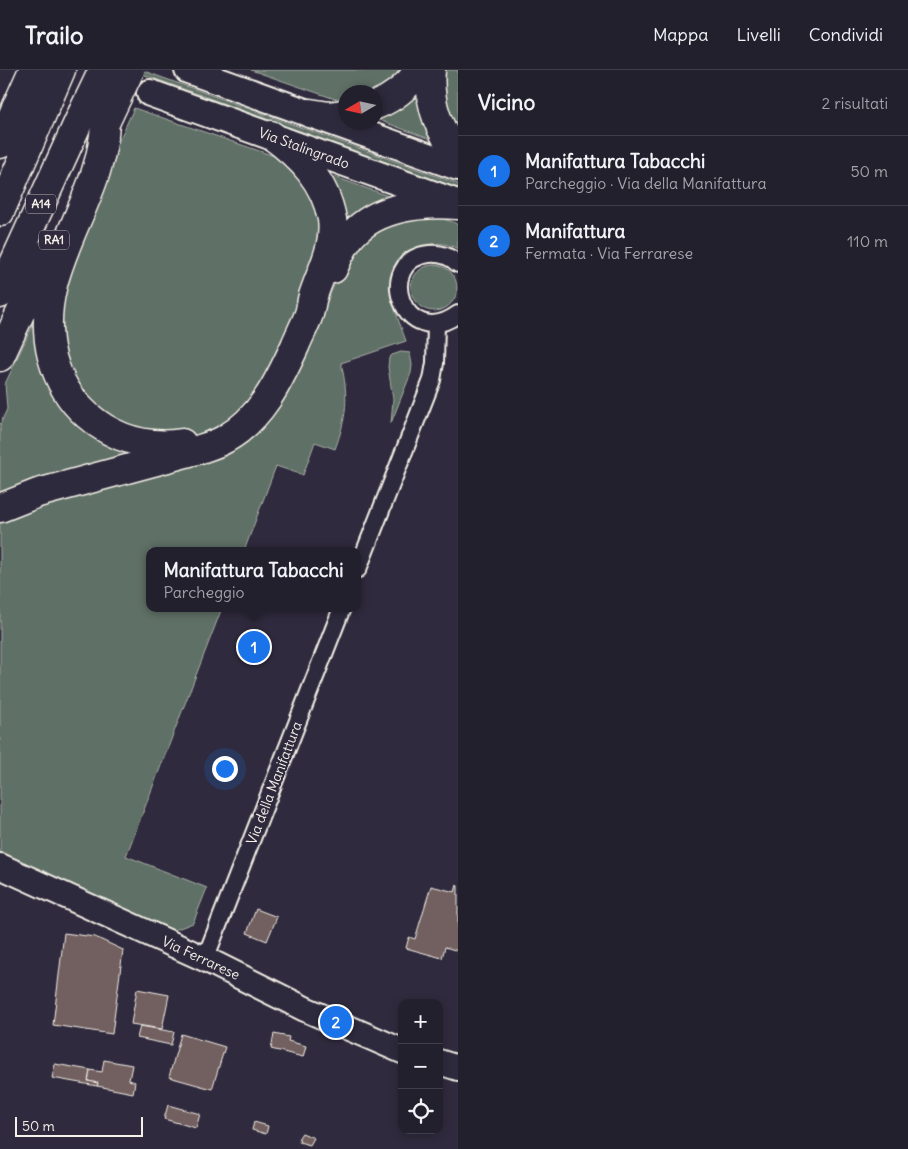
<!DOCTYPE html>
<html lang="it">
<head>
<meta charset="utf-8">
<style>
	:root { --surface:#23202e; --page:#2b2836; --text:#f1f3f6; --muted:#a3a3aa; --line:#403e4a; --accent:#1a73e8 }
	body { margin:0; font-family:Delius,sans-serif; background:var(--page); color:var(--text) }
	.controls { position:absolute; right:15px; bottom:15px; display:grid; overflow:hidden; border-radius:10px; box-shadow:0 2px 8px #0003 }
	.controls button { width:45px; height:45px; display:grid; place-items:center; padding:0; border:0; border-bottom:1px solid var(--line); background:var(--surface); color:var(--text); font:25px sans-serif }
	.compass { position:absolute; left:338px; top:15px; width:45px; height:45px; border-radius:50%; background:var(--surface); box-shadow:0 2px 8px #0003; rotate:261deg }
	.scale { position:absolute; left:15px; bottom:12px; width:128px; box-sizing:border-box; padding-left:5px; border:2px solid #f4f1e8; border-top:0; font-size:14px; line-height:18px; white-space:nowrap; color:#f4f1e8; -webkit-text-stroke:4px #2f2a3d; paint-order:stroke }
	.you { position:absolute; left:224px; top:698px; width:18px; height:18px; margin:-12px; border:4px solid #fff; border-radius:50%; background:#1a73e8; box-shadow:0 0 0 8px #1a73e833 }
	.badge { display:grid; place-items:center; width:32px; height:32px; border-radius:50%; background:var(--accent); color:#fff; font-size:16px; font-weight:700 }
	.pin { position:absolute; translate:-50% -50%; border:2px solid #fff; box-shadow:0 1px 5px #0006 }
	.popup { position:absolute; left:146px; top:477px; width:215px; height:65px; box-sizing:border-box; display:grid; place-content:center; border-radius:10px; background:var(--surface); filter:drop-shadow(0 1px 4px #0005); font-size:16px; white-space:nowrap; color:var(--muted) }
	.popup b { font-size:19px; color:var(--text) }
	.popup::after { content:''; position:absolute; left:50%; top:100%; margin-left:-10px; border:10px solid transparent; border-top-color:var(--surface) }
	.list { margin:0; padding:0; list-style:none }
	h2 { display:flex; justify-content:space-between; align-items:center; height:65px; margin:0; padding:0 20px; font-size:21px }
	h2 small { font-size:16px; font-weight:400; color:var(--muted) }
	.list li { display:grid; grid-template-columns:32px 1fr auto; gap:15px; align-items:center; box-sizing:border-box; height:70px; padding:0 20px; border-top:1px solid var(--line) }
	.list b { display:block; font-size:19px; white-space:nowrap }
	.list p { margin:0; font-size:16px; white-space:nowrap; color:var(--muted) }
	.list em { font-size:16px; font-style:normal; color:var(--muted) }
	.icon { flex:none; width:28px; height:28px; fill:none; stroke:currentColor; stroke-width:2; stroke-linecap:round; stroke-linejoin:round }
	.map { position:relative; flex:none; width:458px; height:1079px; overflow:hidden }
	header { display:flex; align-items:center; gap:30px; box-sizing:border-box; height:70px; padding:0 25px; background:var(--surface); border-bottom:1px solid var(--line) }
	header strong { font-size:24px }
	nav { display:flex; gap:28px; margin-inline-start:auto; font-size:18px }
	main { display:flex }
	aside { flex:1; background:var(--surface) }
	.map>svg:first-child { display:block }
	.green { fill:#5e6f66; stroke:#a9b0a7 }
	.building { fill:#725e5f; stroke:#f4f1e8 }
	.lines { fill:none; stroke-linecap:round; stroke-linejoin:round }
	.minor-casing { stroke:#f4f1e8; stroke-width:20 }
	.secondary-casing { stroke:#f4f1e8; stroke-width:28 }
	.primary-casing { stroke:#f4f1e8; stroke-width:30 }
	.motorway-casing { stroke:#f4f1e8; stroke-width:31 }
	.minor { stroke:#2f2a3d; stroke-width:16 }
	.secondary { stroke:#2f2a3d; stroke-width:24 }
	.primary { stroke:#2f2a3d; stroke-width:26 }
	.motorway { stroke:#2f2a3d; stroke-width:28 }
	.motorway-bridge-casing { stroke:#f4f1e8; stroke-width:31; stroke-linecap:butt }
	.motorway-bridge { stroke:#2f2a3d; stroke-width:28 }
	.labels { text-anchor:middle; stroke-width:4; stroke-linejoin:round; paint-order:stroke }
	.shield { fill:#2f2a3d; stroke:#b9b5b5; stroke-width:1 }
	.shield-label { font-size:12px; font-weight:bold; fill:#f4f1e8 }
	.street-label { font-size:14px; fill:#f4f1e8; stroke:#2f2a3d }
</style>
</head>
<body>
<header>
<strong>Trailo</strong>
<nav><a>Mappa</a><a>Livelli</a><a>Condividi</a></nav>
</header>
<main>
<div class="map">
<svg width="458" height="1079" viewBox="0 0 458 1079">
	<rect width="100%" height="100%" fill="#2f2a3d"/>
	<filter id="ink" filterUnits="userSpaceOnUse"><feTurbulence type="fractalNoise" baseFrequency=".02" numOctaves="2"/><feDisplacementMap in="SourceGraphic" scale="10" xChannelSelector="R" yChannelSelector="G"/><feConvolveMatrix kernelMatrix="1 2 1 2 8 2 1 2 1" color-interpolation-filters="sRGB"/></filter>
	<g filter="url(#ink)">
		<g class="green">
			<polygon points="131,0 141,0 458,114 458,118"/>
			<polygon points="251,0 409,0 376,22 346,22 345,29 335,29"/>
			<polygon points="439,0 458,0 458,67 451,58"/>
			<polygon points="416,18 435,71 376,49 376,45"/>
			<polygon points="134,38 277,87 292,96 319,134 324,179 256,329 217,359 196,366 184,369 124,361 69,310 57,238 101,110"/>
			<polygon points="329,106 332,106 391,127 347,159"/>
			<path d="M436 147 453 152 458 155V179C445 172 434 172 420 177 373 193 394 237 406 271L341 293C349 326 347 347 335 379L315 372 303 405 276 396 244 481H150V538H222L126 786 207 818 193 853 169 862 0 784V446L193 387 307 277 342 197 352 180 389 150Z"/>
			<circle cx="434" cy="218" r="23"/>
			<polygon points="36,248 41,272 136,383 0,430 0,355 7,339 5,314"/>
			<polygon points="401,282 410,283 412,295 411,303 391,353 393,329 388,297 389,288 392,285"/>
		</g>
		<g class="building">
			<polygon points="457,815 458,816 458,881 445,877 442,888 406,878 409,867 415,869 431,816 455,822"/>
			<polygon points="256,839 277,847 267,871 247,863"/>
			<polygon points="64,863 95,867 123,880 112,964 53,955"/>
			<polygon points="137,919 169,925 162,959 131,954"/>
			<polygon points="140,956 174,962 171,975 137,968"/>
			<polygon points="181,964 225,977 212,1019 169,1007"/>
			<polygon points="274,964 289,967 288,971 306,976 303,987 271,979"/>
			<polygon points="104,990 132,995 129,1010 135,1012 133,1023 97,1016 98,1013 88,1011 90,1000 102,1002"/>
			<polygon points="55,994 90,1000 88,1011 98,1013 97,1016 52,1008"/>
			<polygon points="168,1035 200,1044 196,1058 164,1049"/>
			<polygon points="254,1052 268,1056 266,1064 252,1060"/>
			<polygon points="302,1063 314,1068 310,1075 299,1072 300,1069 298,1069"/>
		</g>
		<g class="lines">
			<defs>
				<g id="minor">
					<path d="M458 194C450 186 440 183 429 184 373 190 403 284 458 244"/>
					<polyline points="358,499 432,310 435,293 436,254"/>
					<polyline points="205,889 342,538"/>
				</g>
				<g id="secondary">
					<polyline points="0,796 205,889 305,939 402,981"/>
					<polyline points="439,992 458,998"/>
				</g>
				<g id="primary">
					<polyline points="188,0 458,97"/>
					<polyline points="150,23 457,133"/>
				</g>
				<g id="motorway">
					<path d="M431 0C428 32 438 60 458 84"/>
					<path d="M376 35C394 28 408 16 419 0"/>
					<polyline points="310,43 329,46 346,44"/>
					<path d="M105 53C102 135 30 200 52 287 58 309 70 330 87 345 114 369 147 378 182 373"/>
					<polyline points="0,74 33,0"/>
					<polyline points="0,142 61,0"/>
					<path d="M333 199C338 188 343 175 352 165 377 136 423 132 458 135"/>
					<polyline points="0,224 82,44"/>
					<polyline points="0,287 48,183"/>
					<path d="M0 438 38 423 197 380C206 377 217 374 225 369 261 349 279 311 295 276 299 266 305 255 309 244 311 238 311 232 313 226 321 201 336 176 332 149 325 111 301 87 271 65"/>
				</g>
			</defs>
			<use href="#minor" class="minor-casing"/>
			<use href="#secondary" class="secondary-casing"/>
			<use href="#primary" class="primary-casing"/>
			<use href="#motorway" class="motorway-casing"/>
			<use href="#minor" class="minor"/>
			<use href="#secondary" class="secondary"/>
			<use href="#primary" class="primary"/>
			<use href="#motorway" class="motorway"/>
			<defs>
				<g id="motorway-bridge">
					<polyline points="82,44 103,0"/>
					<polyline points="105,53 130,0"/>
				</g>
			</defs>
			<use href="#motorway-bridge" class="motorway-bridge-casing"/>
			<use href="#motorway-bridge" class="motorway-bridge"/>
		</g>
	</g>
	<g class="labels">
		<g class="shield">
			<rect x="26" y="124.5" width="30" height="19" rx="4"/>
			<rect x="39" y="160.5" width="30" height="19" rx="4"/>
		</g>
		<g class="shield-label">
			<text x="41" y="138">A14</text>
			<text x="54" y="174">RA1</text>
		</g>
		<g class="street-label">
			<text transform="translate(304 78) rotate(20)" y="5">Via Stalingrado</text>
			<text transform="translate(274 713) rotate(-69)" y="5">Via della Manifattura</text>
			<text transform="translate(201 888) rotate(25)" y="5">Via Ferrarese</text>
		</g>
	</g>
</svg>
<div class="controls">
<button>+</button>
<button>−</button>
<button><svg class="icon" aria-label="locate" viewBox="0 0 24 24"><circle cx="12" cy="12" r="6"/><path d="M12 2v4M12 18v4M2 12h4M18 12h4"/></svg></button>
</div>
<svg class="compass" viewBox="-18 -18 36 36"><path d="M0-13l5 13h-10z" fill="#e53935"/><path d="M0 13l5-13h-10z" fill="#a3a3aa"/></svg>
<div class="scale">50 m</div>
<div class="you"></div>
<div class="pin badge" style="left:254px;top:577px">1</div>
<div class="popup"><b>Manifattura Tabacchi</b>Parcheggio</div>
<div class="pin badge" style="left:336px;top:952px">2</div>
</div>
<aside>
<h2>Vicino<small>2 risultati</small></h2>
<ul class="list">
<li><span class="badge">1</span><div><b>Manifattura Tabacchi</b><p>Parcheggio · Via della Manifattura</p></div><em>50 m</em></li>
<li><span class="badge">2</span><div><b>Manifattura</b><p>Fermata · Via Ferrarese</p></div><em>110 m</em></li>
</ul>
</aside>
</main>
</body>
</html>
